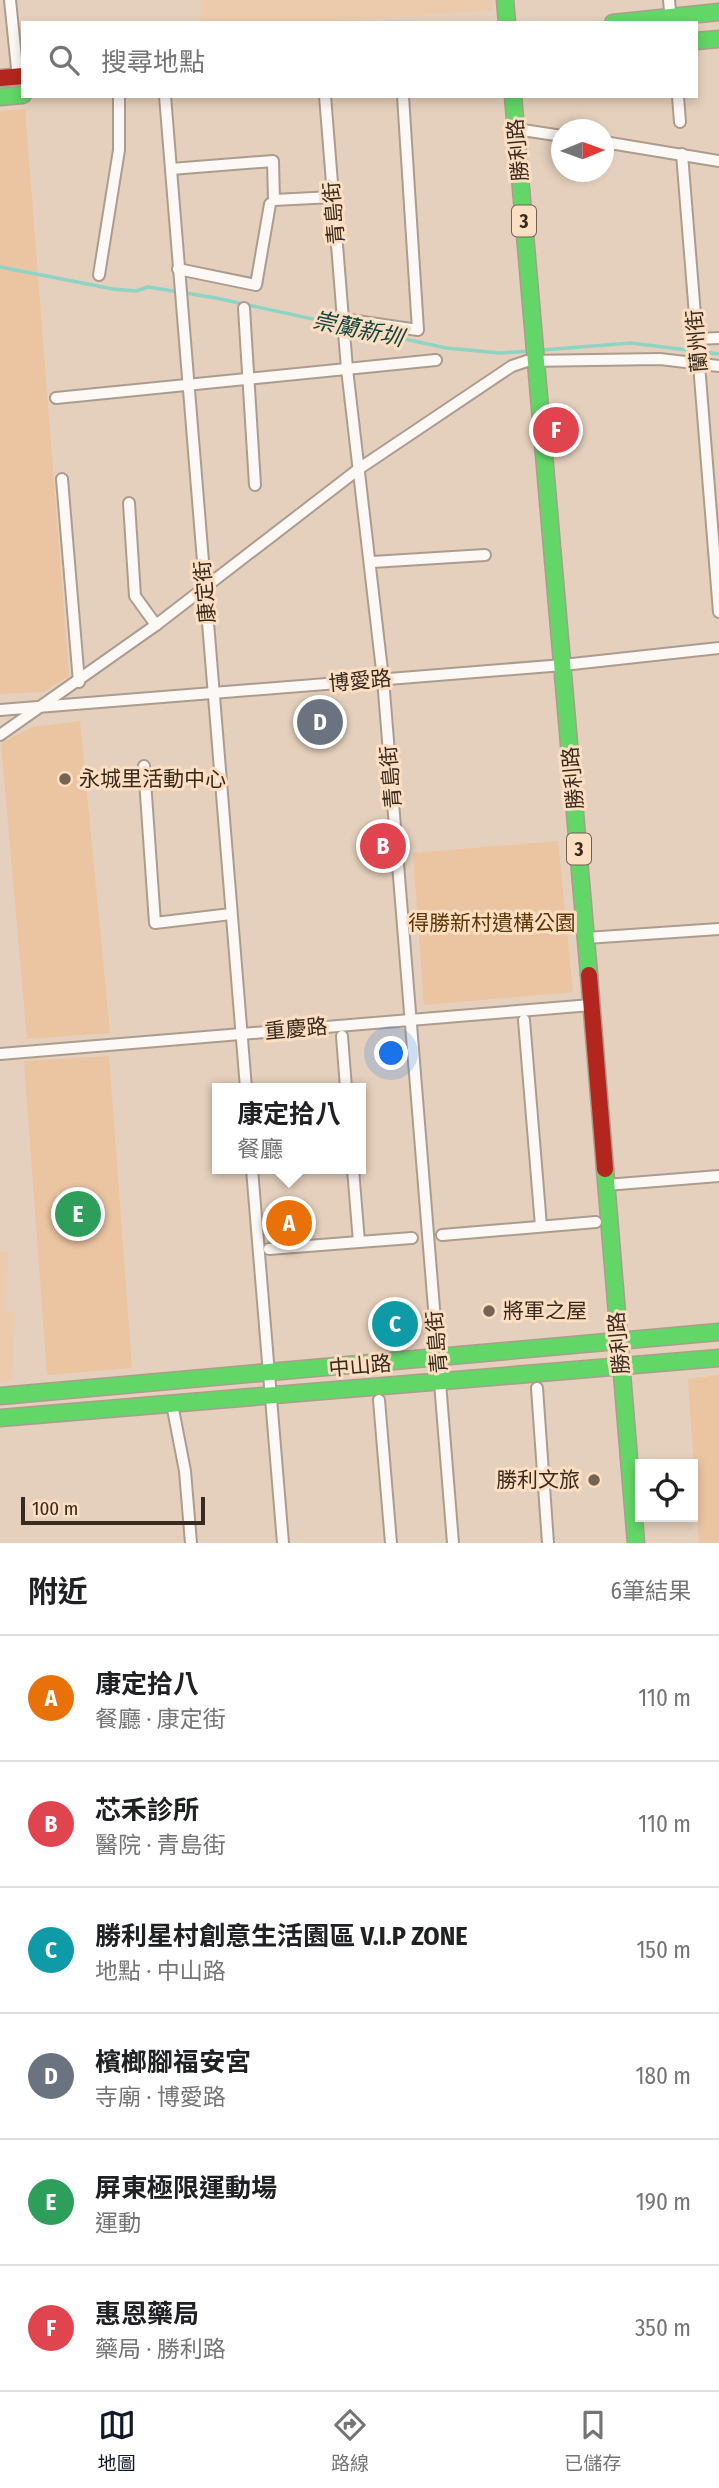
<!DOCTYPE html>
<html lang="zh-TW">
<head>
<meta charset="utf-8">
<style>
	:root { --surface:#fff; --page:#f2f2f2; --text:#202124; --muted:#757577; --line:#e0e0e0; --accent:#111827 }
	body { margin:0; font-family:"Fira Sans Condensed","Noto Sans TC",sans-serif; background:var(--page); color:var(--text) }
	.controls { position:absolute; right:21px; bottom:21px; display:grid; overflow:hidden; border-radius:0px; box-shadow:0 4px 10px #0003 }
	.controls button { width:63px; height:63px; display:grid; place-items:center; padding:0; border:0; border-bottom:2px solid var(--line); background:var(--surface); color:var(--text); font:35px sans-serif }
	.compass { position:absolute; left:551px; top:119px; width:63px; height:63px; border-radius:50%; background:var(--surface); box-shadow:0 4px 10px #0003; rotate:89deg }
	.scale { position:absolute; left:21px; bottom:18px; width:184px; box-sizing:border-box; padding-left:7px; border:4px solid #382a1d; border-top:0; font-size:19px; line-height:24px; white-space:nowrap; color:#382a1d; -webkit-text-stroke:5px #fcdec3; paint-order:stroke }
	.you { position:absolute; left:392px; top:1054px; width:24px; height:24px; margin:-18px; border:5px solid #fff; border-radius:50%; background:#1a73e8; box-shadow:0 0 0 10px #1a73e833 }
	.badge { display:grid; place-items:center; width:46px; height:46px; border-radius:50%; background:var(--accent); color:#fff; font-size:23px; font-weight:700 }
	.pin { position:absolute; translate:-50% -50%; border:4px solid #fff; box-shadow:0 2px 7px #0006 }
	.popup { position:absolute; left:212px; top:1083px; width:154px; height:91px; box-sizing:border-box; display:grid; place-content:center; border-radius:0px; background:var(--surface); filter:drop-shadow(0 2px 5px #0005); font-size:23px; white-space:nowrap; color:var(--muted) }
	.popup b { font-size:26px; color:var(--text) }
	.popup::after { content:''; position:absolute; left:50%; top:100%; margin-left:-14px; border:14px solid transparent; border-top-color:var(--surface) }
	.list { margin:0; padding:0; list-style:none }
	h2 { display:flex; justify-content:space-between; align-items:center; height:91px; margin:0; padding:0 28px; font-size:30px }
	h2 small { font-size:23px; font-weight:400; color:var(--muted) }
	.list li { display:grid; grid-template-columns:46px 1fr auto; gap:21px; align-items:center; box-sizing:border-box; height:126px; padding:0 28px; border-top:2px solid var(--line) }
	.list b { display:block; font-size:26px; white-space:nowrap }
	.list p { margin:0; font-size:23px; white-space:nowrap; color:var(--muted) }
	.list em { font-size:23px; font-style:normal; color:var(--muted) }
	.icon { flex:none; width:38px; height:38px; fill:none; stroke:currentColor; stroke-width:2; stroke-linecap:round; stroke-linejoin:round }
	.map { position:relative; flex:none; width:719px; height:1543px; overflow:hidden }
	.search { position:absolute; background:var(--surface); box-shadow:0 4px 10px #0003; left:21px; right:21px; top:21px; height:77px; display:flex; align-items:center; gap:18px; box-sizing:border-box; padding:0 24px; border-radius:0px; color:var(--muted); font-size:26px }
	.sheet { height:847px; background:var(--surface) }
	nav { display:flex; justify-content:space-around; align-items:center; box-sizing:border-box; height:98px; border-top:2px solid var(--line); background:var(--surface); font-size:19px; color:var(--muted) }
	nav a { display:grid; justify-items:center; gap:4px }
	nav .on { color:var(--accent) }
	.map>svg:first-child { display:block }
	.built { fill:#eccbac }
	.green { fill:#ebc4a2 }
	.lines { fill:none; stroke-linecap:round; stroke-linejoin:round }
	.stream { stroke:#8dd4c4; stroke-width:3.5 }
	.street-casing { stroke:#ac9c8e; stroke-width:14 }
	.fast-casing { stroke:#ac9c8e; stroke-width:19 }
	.jam-casing { stroke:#ac9c8e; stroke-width:19 }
	.street { stroke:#fbf8f5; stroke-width:10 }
	.fast { stroke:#63d668; stroke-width:16 }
	.jam { stroke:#b3261e; stroke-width:16 }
	.poi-dot { fill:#756455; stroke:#fcdec3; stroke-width:2.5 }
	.labels { text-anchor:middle; stroke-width:6; stroke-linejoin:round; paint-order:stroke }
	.shield { fill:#fcdec3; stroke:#73604f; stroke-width:2 }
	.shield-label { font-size:19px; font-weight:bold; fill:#382a1d }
	.street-label { font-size:21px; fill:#382a1d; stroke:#fcdec3 }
	.poi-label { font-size:21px; fill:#382a1d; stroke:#fcdec3; text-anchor:start }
	.park-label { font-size:21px; fill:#5e3707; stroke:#fcdec3 }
	.water-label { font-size:23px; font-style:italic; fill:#144640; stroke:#fcdec3 }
</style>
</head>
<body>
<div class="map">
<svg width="719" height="1543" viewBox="0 0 719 1543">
	<rect width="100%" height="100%" fill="#e5d0bd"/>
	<g class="built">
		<polygon points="202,0 492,0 493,10 313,23 200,23"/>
		<polygon points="0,1252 8,1252 6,1311 15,1312 12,1381 0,1382"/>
	</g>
	<g class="green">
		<polygon points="25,109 69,676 44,692 0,694 0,111"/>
		<polygon points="80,721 110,1033 27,1039 1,743 33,727"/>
		<polygon points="558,841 573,992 424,1005 413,853"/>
		<polygon points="109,1056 132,1368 47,1375 24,1061"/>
		<polygon points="719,1375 719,1543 699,1543 688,1379"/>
	</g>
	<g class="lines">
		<g class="stream">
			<polyline points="0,267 113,289 136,291 148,287 216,298 446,348 500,353 531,351"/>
			<polyline points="542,350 631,343 719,354"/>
		</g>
		<defs>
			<g id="street">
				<polyline points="10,0 18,78"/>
				<polyline points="669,0 671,22"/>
				<polyline points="165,96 246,1088"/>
				<polyline points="325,96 347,369 383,679 453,1543"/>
				<polyline points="678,96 680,122"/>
				<polyline points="516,129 562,136"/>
				<polyline points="604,142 719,161"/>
				<polyline points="682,154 719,612"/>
				<polyline points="171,169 273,161 274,200 333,197"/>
				<polyline points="178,269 256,285 270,204"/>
				<polyline points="99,275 119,150 119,96"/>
				<polyline points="244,308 255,485"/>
				<polyline points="343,319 418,330 403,96"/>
				<polyline points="697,339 719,338"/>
				<polyline points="56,398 436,360"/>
				<polyline points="62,479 79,682"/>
				<polyline points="129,503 135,596 156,625"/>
				<polyline points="372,562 485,555"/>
				<polyline points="0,710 563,665 719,648"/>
				<polyline points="0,735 156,625 360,468 512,366 527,361 660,359 719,366"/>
				<polyline points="144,766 155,923 231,914"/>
				<polyline points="586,938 719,929"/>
				<polyline points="524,1020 541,1226"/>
				<polyline points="342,1036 346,1088"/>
				<polyline points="0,1054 591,1005"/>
				<polyline points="252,1169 283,1543"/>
				<polyline points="353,1169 359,1242 412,1238"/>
				<polyline points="606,1185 719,1176"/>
				<polyline points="442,1235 596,1222"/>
				<polyline points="269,1249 359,1242"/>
				<polyline points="537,1388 548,1543"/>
				<polyline points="379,1400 391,1543"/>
				<polyline points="172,1404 185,1471 191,1543"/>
			</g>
			<g id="fast">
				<polyline points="505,0 507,23"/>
				<polyline points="613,23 719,12"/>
				<polyline points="696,41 719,39"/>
				<polyline points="513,96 589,975"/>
				<polyline points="0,97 23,95"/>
				<polyline points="605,1169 636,1543"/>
				<polyline points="0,1396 719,1332"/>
				<polyline points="0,1418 719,1358"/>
			</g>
			<g id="jam">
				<polyline points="0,78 23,76"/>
				<polyline points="589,975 605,1169"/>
			</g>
		</defs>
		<use href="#street" class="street-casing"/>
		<use href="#fast" class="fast-casing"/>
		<use href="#jam" class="jam-casing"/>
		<use href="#street" class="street"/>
		<use href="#fast" class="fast"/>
		<use href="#jam" class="jam"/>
	</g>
	<g class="poi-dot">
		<circle cx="65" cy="779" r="7"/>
		<circle cx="489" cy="1311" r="7"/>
		<circle cx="594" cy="1480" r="7"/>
	</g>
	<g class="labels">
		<g class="shield">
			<rect x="512" y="205.5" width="24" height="31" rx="5"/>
			<rect x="567" y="833.5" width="24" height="31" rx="5"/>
		</g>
		<g class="shield-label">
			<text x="524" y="228">3</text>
			<text x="579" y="856">3</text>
		</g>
		<g class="street-label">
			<text transform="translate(518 150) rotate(-95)" y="7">勝利路</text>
			<text transform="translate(334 213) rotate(-95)" y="7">青島街</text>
			<text transform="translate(697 341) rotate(-95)" y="7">蘭州街</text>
			<text transform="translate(205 592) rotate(-95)" y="7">康定街</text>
			<text transform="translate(360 681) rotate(-5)" y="7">博愛路</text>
			<text transform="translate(391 777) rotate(-95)" y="7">青島街</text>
			<text transform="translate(573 778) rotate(-95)" y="7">勝利路</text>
			<text transform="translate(296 1029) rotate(-5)" y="7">重慶路</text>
			<text transform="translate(437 1342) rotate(-95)" y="7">青島街</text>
			<text transform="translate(619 1343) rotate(-95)" y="7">勝利路</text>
			<text transform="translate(360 1366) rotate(-5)" y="7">中山路</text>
		</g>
		<g class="poi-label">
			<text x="79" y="786">永城里活動中心</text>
			<text x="503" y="1318">將軍之屋</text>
			<text x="580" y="1487" text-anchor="end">勝利文旅</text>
		</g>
		<g class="park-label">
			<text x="492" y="930">得勝新村遺構公園</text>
		</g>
		<g class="water-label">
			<text transform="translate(358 329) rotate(12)" y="8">崇蘭新圳</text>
		</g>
	</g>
</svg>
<div class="controls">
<button><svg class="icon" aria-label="locate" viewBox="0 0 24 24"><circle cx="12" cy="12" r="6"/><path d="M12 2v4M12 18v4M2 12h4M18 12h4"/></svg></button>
</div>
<svg class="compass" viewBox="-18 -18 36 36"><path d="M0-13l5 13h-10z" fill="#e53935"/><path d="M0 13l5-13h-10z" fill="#757577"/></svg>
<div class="scale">100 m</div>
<div class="you"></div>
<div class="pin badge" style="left:289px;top:1223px;background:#e8710a">A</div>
<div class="popup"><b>康定拾八</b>餐廳</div>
<div class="pin badge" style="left:383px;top:846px;background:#e0444e">B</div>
<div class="pin badge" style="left:395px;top:1324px;background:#0f9aa8">C</div>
<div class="pin badge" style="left:320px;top:722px;background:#6b7280">D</div>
<div class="pin badge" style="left:78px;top:1214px;background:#2e9e5b">E</div>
<div class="pin badge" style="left:556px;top:430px;background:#e0444e">F</div>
<div class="search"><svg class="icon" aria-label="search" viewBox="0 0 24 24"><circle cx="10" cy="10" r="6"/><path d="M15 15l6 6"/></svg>搜尋地點</div>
</div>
<section class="sheet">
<h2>附近<small>6筆結果</small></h2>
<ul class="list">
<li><span class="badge" style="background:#e8710a">A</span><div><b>康定拾八</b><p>餐廳 · 康定街</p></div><em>110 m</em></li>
<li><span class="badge" style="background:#e0444e">B</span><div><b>芯禾診所</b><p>醫院 · 青島街</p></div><em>110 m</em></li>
<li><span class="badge" style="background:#0f9aa8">C</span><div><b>勝利星村創意生活園區 V.I.P ZONE</b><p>地點 · 中山路</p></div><em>150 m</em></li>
<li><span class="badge" style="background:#6b7280">D</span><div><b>檳榔腳福安宮</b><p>寺廟 · 博愛路</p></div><em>180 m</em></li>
<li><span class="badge" style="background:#2e9e5b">E</span><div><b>屏東極限運動場</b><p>運動</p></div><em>190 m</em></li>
<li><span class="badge" style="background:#e0444e">F</span><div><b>惠恩藥局</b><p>藥局 · 勝利路</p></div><em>350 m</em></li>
</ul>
</section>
<nav>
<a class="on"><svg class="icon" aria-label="map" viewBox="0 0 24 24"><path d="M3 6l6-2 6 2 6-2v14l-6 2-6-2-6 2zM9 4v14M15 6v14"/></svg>地圖</a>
<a><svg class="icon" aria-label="directions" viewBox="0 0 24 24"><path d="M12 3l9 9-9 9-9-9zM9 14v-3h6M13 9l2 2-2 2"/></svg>路線</a>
<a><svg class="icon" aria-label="saved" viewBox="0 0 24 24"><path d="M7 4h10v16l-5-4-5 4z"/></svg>已儲存</a>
</nav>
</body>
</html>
